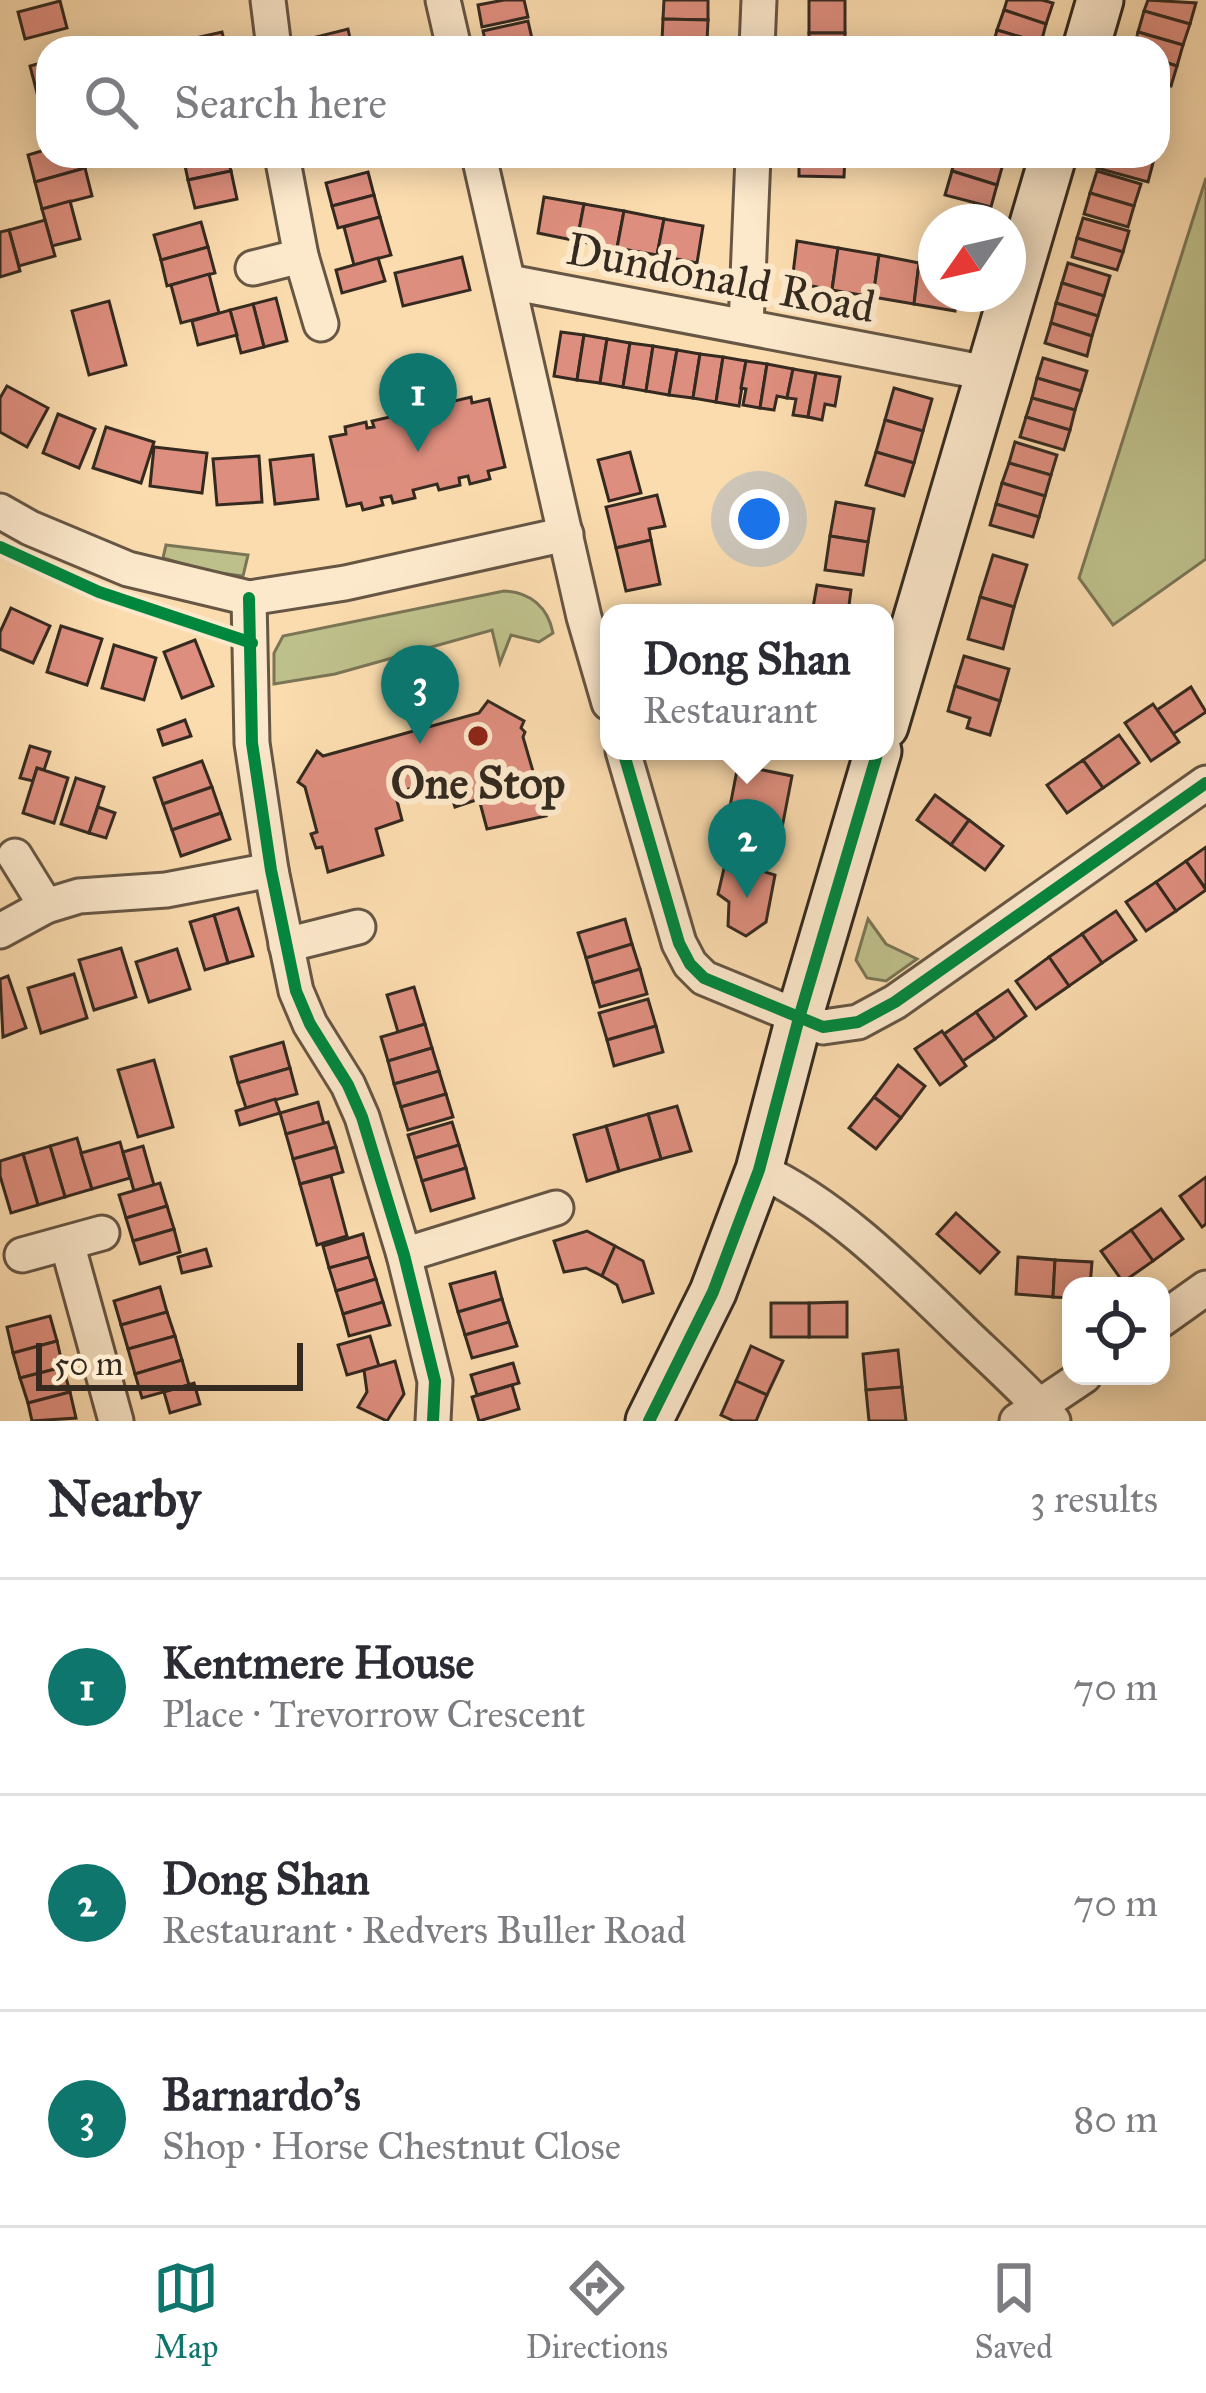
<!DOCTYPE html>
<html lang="en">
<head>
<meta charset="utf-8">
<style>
	:root { --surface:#fff; --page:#f2f2f3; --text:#2b2b33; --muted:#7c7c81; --line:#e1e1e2; --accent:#0f766e }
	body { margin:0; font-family:"IM FELL Great Primer",serif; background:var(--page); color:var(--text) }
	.controls { position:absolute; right:36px; bottom:36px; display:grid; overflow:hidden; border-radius:24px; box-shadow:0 6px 30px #0003 }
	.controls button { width:108px; height:108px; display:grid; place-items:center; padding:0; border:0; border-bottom:3px solid var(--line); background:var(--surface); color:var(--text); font:60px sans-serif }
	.compass { position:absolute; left:918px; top:204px; width:108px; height:108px; border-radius:50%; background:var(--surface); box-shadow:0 6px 30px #0003; rotate:236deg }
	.scale { position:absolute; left:36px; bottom:30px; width:267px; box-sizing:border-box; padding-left:12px; border:6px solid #352a20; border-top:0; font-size:33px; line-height:42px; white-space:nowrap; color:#352a20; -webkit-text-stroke:9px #fce8cb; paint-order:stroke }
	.you { position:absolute; left:759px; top:519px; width:42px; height:42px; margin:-30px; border:9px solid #fff; border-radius:50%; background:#1a73e8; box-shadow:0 0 0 18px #1a73e833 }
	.badge { display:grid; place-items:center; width:78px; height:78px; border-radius:50%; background:var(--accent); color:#fff; font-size:39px; font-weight:700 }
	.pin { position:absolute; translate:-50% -99px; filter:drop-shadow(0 3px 6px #0008) }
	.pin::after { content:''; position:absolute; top:63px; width:42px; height:36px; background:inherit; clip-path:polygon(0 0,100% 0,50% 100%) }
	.popup { position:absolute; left:600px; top:604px; width:294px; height:156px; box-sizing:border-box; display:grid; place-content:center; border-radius:24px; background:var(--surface); filter:drop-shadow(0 3px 9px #0005); font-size:39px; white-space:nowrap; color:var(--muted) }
	.popup b { font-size:45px; color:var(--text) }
	.popup::after { content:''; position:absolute; left:50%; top:100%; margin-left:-24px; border:24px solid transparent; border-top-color:var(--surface) }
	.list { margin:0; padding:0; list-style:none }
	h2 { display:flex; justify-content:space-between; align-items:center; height:156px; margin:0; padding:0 48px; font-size:51px }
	h2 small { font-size:39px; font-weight:400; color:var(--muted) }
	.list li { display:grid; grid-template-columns:78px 1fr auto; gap:36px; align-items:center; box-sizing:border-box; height:216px; padding:0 48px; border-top:3px solid var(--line) }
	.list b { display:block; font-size:45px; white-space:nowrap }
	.list p { margin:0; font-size:39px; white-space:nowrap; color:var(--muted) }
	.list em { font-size:39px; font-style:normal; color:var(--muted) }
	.icon { flex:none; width:66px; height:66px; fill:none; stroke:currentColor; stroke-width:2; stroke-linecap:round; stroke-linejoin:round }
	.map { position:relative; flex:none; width:1206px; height:1421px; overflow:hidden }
	.search { position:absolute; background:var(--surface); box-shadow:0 6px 30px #0003; left:36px; right:36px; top:36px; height:132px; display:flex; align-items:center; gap:30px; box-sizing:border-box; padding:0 42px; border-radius:36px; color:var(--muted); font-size:45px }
	.sheet { height:804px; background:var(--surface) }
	nav { display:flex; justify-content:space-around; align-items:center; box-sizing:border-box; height:168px; border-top:3px solid var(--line); background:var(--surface); font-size:33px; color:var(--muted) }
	nav a { display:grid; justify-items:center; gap:6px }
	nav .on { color:var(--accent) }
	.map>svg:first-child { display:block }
	.green { fill:#bec08b; stroke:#7a7556; stroke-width:3 }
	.building { fill:#de8e7e; stroke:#352a20; stroke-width:3 }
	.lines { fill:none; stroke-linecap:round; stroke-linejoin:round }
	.street-casing { stroke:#665644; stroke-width:39 }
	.secondary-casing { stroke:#352a20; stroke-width:51 }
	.street { stroke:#fce8cb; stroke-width:33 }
	.secondary { stroke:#fce8cb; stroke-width:45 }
	.cycleway-casing { stroke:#fce8cb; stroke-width:20 }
	.cycleway { stroke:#00873e; stroke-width:12 }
	.poi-dot { fill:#8f2418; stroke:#fce8cb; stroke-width:4.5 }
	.labels { text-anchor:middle; stroke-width:12; stroke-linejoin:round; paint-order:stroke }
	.street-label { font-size:45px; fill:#352a20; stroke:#fce8cb }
	.poi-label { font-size:45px; font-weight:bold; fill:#352a20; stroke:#fce8cb }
</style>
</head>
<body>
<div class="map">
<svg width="1206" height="1421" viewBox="0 0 1206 1421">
	<rect width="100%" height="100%" fill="#fbdcaf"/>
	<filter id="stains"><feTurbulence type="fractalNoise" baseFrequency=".00167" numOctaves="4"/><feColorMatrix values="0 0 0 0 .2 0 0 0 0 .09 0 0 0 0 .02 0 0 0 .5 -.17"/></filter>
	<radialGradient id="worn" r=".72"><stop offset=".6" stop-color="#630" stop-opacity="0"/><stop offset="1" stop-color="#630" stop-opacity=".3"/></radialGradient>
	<g class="green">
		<polygon points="1206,178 1206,559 1113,625 1079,578"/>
		<polygon points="166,545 248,555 243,576 210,572 163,558"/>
		<path d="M504 591C530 592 548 607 553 633L539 642 511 635 500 663 492 630 335 674 274 684V653L283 636Z"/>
		<polygon points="868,919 886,944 917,959 886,981 867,978 856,960"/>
	</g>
	<g class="building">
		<polygon points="504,0 524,0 528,17 482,27 478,5"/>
		<polygon points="664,0 708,0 708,20 663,19"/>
		<rect x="809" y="0" width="36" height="33"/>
		<polygon points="1007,0 1042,0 1053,3 1046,24 1004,10"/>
		<polygon points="1148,0 1196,3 1190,24 1144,11"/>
		<polygon points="60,1 67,28 25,39 18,12"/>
		<polygon points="1004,10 1046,24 1041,43 997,30"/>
		<polygon points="1144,11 1190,24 1183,45 1138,32"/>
		<polygon points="663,19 708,20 707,42 662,41"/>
		<polygon points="528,21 533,43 487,48 483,31"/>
		<polygon points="348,29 352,48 311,48 308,39"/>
		<polygon points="997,30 1041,43 1039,48 992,48"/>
		<polygon points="222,32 226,48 179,48 178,42"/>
		<polygon points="1138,32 1183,45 1177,66 1158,60 1158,48 1134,48"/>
		<rect x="809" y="33" width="36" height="15"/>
		<polygon points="1158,60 1177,66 1171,86 1158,83"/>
		<polygon points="48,61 48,90 37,93 30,66"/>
		<polygon points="48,149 48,156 81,156 85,168 35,182 28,155"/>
		<polygon points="183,156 227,156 231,171 188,180"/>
		<polygon points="799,156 845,156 844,177 799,176"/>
		<polygon points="955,156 1003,164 997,185 952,171"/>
		<polygon points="1100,156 1144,156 1154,159 1148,182 1097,168"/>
		<polygon points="85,168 92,196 42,209 35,182"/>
		<polygon points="231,171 237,199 195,208 188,180"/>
		<polygon points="952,171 997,185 991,207 945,195"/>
		<polygon points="1097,171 1141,184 1134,206 1090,193"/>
		<polygon points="368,172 374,195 332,206 326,183"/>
		<polygon points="1090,193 1134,206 1128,227 1084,214"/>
		<polygon points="374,195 380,217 338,228 332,206"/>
		<polygon points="544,197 584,204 577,241 538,233"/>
		<polygon points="70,201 80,239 52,246 42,209"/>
		<polygon points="584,204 624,211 617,248 577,241"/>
		<polygon points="624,211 664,219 657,255 617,248"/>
		<polygon points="380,217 391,255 354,265 344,227"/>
		<polygon points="1083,218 1129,231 1123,252 1077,238"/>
		<polygon points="664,219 703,226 697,263 657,255"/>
		<polygon points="45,220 55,256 19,266 9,230"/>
		<polygon points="201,222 208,247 161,260 154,235"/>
		<polygon points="9,230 20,271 0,277 0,232"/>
		<polygon points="1077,238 1123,252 1117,270 1072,257"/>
		<polygon points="797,241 838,248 832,290 792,282"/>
		<polygon points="208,247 215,273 167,286 161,260"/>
		<polygon points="838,248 879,255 873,297 832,290"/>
		<polygon points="879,255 919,263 914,304 873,297"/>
		<polygon points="462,257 470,290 403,306 395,273"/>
		<polygon points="378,258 385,281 342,293 336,270"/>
		<polygon points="919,263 936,266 936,294 957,294 955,311 914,304"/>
		<polygon points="1068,263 1110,276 1104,296 1062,283"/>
		<polygon points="209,274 219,313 181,323 171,285"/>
		<polygon points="1062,283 1104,296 1098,316 1056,303"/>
		<polygon points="276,298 287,341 264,347 253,304"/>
		<polygon points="109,301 126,365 89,375 72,311"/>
		<polygon points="1056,303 1098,316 1092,336 1051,323"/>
		<polygon points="253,304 264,347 241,353 230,310"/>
		<polygon points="230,310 237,335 198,345 192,321"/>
		<polygon points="1051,323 1092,336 1087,356 1045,343"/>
		<polygon points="561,332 584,335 577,380 554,376"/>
		<polygon points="584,335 607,339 600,383 577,380"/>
		<polygon points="607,339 630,343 623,387 600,383"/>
		<polygon points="630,343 653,346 646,391 623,387"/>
		<polygon points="653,346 677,350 669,395 646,391"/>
		<polygon points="677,350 700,354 693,398 669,395"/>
		<polygon points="700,354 723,357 716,402 693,398"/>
		<polygon points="723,357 746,361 739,406 716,402"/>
		<polygon points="1043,358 1087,371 1081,391 1037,378"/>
		<polygon points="746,361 767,364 760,408 743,405 746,389 741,388"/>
		<polygon points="767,364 793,369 787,398 777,396 774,410 760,408"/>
		<polygon points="793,369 816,373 808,417 793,415 796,399 787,398"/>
		<polygon points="816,373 840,377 835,406 825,404 822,420 808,417"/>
		<polygon points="1037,378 1081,391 1075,410 1032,398"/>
		<polygon points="7,386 48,408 27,447 0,432 0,398"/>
		<polygon points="894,388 932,399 923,431 885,420"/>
		<polygon points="471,397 472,403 489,399 505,467 488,471 490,479 470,484 468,476 459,478 460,485 439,490 437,484 413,490 415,498 393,503 391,496 381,498 383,505 363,510 361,503 347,506 330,437 346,434 345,427 366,422 367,428 374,427 372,421 394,416 395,421 423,415 422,409 441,405 442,409 451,407 450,402"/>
		<polygon points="1032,398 1075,410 1070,430 1026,417"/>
		<polygon points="58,414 95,429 79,468 43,453"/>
		<polygon points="1026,417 1070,430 1064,450 1020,437"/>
		<polygon points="885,420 923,431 914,463 876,452"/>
		<polygon points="106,427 154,442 141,483 93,468"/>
		<polygon points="1015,442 1057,455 1051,475 1009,463"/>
		<polygon points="154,447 207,453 202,493 150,486"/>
		<polygon points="630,452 641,493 609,501 598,460"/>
		<polygon points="876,452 914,463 904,496 866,485"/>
		<polygon points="313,455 318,499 275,504 270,460"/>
		<polygon points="259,456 262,502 217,505 213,459"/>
		<polygon points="1009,463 1051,475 1045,496 1002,483"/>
		<polygon points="1002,483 1045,496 1039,517 996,504"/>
		<polygon points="657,495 665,526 649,529 651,540 616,548 606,507"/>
		<polygon points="836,502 874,509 868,542 830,536"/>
		<polygon points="996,504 1039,517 1033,537 990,525"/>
		<polygon points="830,536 868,542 863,575 825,570"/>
		<polygon points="651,540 660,584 626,591 616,548"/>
		<polygon points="993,555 1027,565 1014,607 980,597"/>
		<polygon points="817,585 851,590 848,613 812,613"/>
		<polygon points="980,597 1014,607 1003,649 968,639"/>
		<polygon points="11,608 50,626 33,663 0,649 0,632"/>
		<polygon points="61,626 102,639 87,685 47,672"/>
		<polygon points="195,640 213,686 182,698 164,652"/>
		<polygon points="114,645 156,658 144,700 102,688"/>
		<polygon points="964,656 1009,669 1000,701 955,686"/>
		<polygon points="955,686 1000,701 990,735 967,728 970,718 948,711"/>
		<polygon points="1191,687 1206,712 1173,734 1157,710"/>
		<polygon points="488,701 524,721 521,728 525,732 523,737 546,816 487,829 479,799 455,807 446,778 395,793 402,820 376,829 383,855 328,872 322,847 316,848 311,834 317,832 305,787 298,782 317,751 323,756 479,713"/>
		<polygon points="1153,704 1179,742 1151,761 1125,723"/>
		<polygon points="185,720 191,736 163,745 158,730"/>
		<polygon points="1119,735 1139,763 1103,788 1083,760"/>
		<polygon points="30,746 50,752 44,770 37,768 33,781 20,778"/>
		<polygon points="1083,760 1103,788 1067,813 1047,785"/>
		<polygon points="202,761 212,787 163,804 154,778"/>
		<polygon points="738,765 792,776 781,833 727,822"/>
		<polygon points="37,768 68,778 54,823 23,813"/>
		<polygon points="76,778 104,787 89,833 61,824"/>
		<polygon points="212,787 221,813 172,830 163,804"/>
		<polygon points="935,795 969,820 951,845 917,820"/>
		<polygon points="98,807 115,813 106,838 89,833"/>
		<polygon points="221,813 230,839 181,856 172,830"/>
		<polygon points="969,820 1003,846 985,870 951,845"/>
		<polygon points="1206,847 1206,889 1186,861"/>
		<polygon points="726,860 775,875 766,922 746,936 728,926 729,902 718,894"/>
		<polygon points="1186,861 1206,890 1176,911 1156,882"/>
		<polygon points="1156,882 1176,911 1146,931 1126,902"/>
		<polygon points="238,908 253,956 228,963 214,915"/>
		<polygon points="1116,911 1136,940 1102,963 1082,934"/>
		<polygon points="214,915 228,963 205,970 190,922"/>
		<polygon points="625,919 632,944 586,958 578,933"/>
		<polygon points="1082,934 1102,963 1069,986 1049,957"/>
		<polygon points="632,944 640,969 593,983 586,958"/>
		<polygon points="121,948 136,997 94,1010 79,960"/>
		<polygon points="177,949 190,989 149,1002 136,962"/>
		<polygon points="1049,957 1069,986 1036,1009 1016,981"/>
		<polygon points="640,969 647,994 600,1007 593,983"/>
		<polygon points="74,974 87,1018 41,1033 28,988"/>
		<polygon points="8,976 26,1028 3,1037 0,979"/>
		<polygon points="414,987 425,1024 398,1032 387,995"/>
		<polygon points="1008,990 1026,1016 995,1039 976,1012"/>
		<polygon points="648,999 656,1026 607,1040 599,1013"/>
		<polygon points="976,1012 995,1039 963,1061 944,1034"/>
		<polygon points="425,1024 432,1048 388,1061 381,1037"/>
		<polygon points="656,1026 663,1052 614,1066 607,1040"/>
		<polygon points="942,1031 966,1066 940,1085 915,1049"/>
		<polygon points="283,1042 290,1068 238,1083 231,1057"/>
		<polygon points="432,1048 439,1071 394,1084 388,1061"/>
		<polygon points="154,1060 173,1127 138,1137 118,1070"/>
		<polygon points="898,1065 925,1086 901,1118 874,1097"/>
		<polygon points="290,1068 297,1094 246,1108 238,1083"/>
		<polygon points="439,1071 446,1094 401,1107 394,1084"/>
		<polygon points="446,1094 453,1117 408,1130 401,1107"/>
		<polygon points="874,1097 901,1118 876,1149 849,1128"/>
		<polygon points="275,1099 280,1113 240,1125 236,1111"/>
		<polygon points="318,1102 324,1124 286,1134 280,1113"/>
		<polygon points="677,1106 691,1151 661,1159 648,1114"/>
		<polygon points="648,1114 661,1159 619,1171 606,1126"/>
		<polygon points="328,1122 336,1147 293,1159 286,1134"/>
		<polygon points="452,1122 459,1145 415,1158 408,1135"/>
		<polygon points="606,1126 619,1171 587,1181 574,1135"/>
		<polygon points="77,1138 92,1189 65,1197 50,1146"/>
		<polygon points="120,1142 130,1178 92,1189 81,1153"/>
		<polygon points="459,1145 466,1168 422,1181 415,1158"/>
		<polygon points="50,1146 65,1197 38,1205 23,1154"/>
		<polygon points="143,1146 154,1185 134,1191 123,1152"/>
		<polygon points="336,1147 343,1172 300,1184 293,1159"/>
		<polygon points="23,1154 38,1205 11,1213 0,1176 0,1161"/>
		<polygon points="466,1168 474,1198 431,1211 422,1181"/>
		<polygon points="331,1176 347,1236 317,1245 300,1184"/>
		<polygon points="1206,1177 1206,1224 1202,1227 1180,1196"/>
		<polygon points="160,1183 167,1206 126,1218 119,1195"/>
		<polygon points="167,1206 174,1229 133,1241 126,1218"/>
		<polygon points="1161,1209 1183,1239 1153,1261 1131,1230"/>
		<polygon points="956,1213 999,1252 980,1273 937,1234"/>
		<polygon points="174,1229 180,1252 140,1264 133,1241"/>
		<polygon points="1131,1230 1153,1261 1123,1282 1101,1251"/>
		<polygon points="587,1231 615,1246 602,1276 586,1268 564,1272 554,1241"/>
		<polygon points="363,1234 369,1257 329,1268 323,1246"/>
		<polygon points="615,1246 643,1261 653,1293 623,1302 617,1285 602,1276"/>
		<polygon points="206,1249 211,1266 182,1273 178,1257"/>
		<polygon points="369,1257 376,1279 336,1291 329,1268"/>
		<polygon points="1018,1257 1055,1260 1053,1297 1016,1294"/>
		<polygon points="1055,1260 1092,1262 1090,1286 1071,1286 1071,1298 1053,1297"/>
		<polygon points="495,1272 502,1299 458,1312 450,1284"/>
		<polygon points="376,1279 383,1302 343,1314 336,1291"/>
		<polygon points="160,1287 167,1312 121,1325 114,1301"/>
		<polygon points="502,1299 509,1322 465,1335 458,1312"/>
		<polygon points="383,1302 390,1325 349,1336 343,1314"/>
		<polygon points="847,1302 847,1337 809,1337 809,1303"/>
		<rect x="771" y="1303" width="38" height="34"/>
		<polygon points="167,1312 175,1336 128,1349 121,1325"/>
		<polygon points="50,1316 57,1341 13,1353 7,1327"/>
		<polygon points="509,1322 517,1346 472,1358 465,1335"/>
		<polygon points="175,1336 182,1360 135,1374 128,1349"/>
		<polygon points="370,1336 379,1366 347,1375 338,1345"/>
		<polygon points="57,1341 63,1367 20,1378 13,1353"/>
		<polygon points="751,1346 783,1361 767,1395 736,1381"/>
		<polygon points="898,1350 902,1387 866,1390 863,1354"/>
		<polygon points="182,1360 189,1385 142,1398 135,1374"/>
		<polygon points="395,1361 404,1394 387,1421 358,1407 367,1392 364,1370"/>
		<polygon points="513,1363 519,1383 477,1395 471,1375"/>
		<polygon points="63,1367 70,1392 28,1403 20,1378"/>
		<polygon points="736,1381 767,1395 756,1421 734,1421 721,1415"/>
		<polygon points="194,1383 200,1404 170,1413 164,1392"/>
		<polygon points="512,1385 519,1409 479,1421 472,1397"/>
		<polygon points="902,1387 906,1421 869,1421 866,1390"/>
		<polygon points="70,1392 76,1418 32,1421 28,1403"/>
	</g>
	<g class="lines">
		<defs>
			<g id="street">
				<polyline points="268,0 274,48"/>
				<polyline points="443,0 454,48"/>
				<polyline points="757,48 759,0"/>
				<polyline points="282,156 301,256 321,324"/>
				<polyline points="479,156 584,617 609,703"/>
				<polyline points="253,268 301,256"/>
				<polyline points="509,282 987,373"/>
				<polyline points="746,326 753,156"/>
				<polyline points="0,511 30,528 128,569 249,598 345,583 566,534"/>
				<polyline points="249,598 252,743 271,870 296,991 310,1024 348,1085 362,1117 404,1255 435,1381 433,1421"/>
				<polyline points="623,751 679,943 690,964 704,978 823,1027 858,1022 895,1002 1206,783"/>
				<polyline points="15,856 46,906"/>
				<polyline points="0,931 46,906 79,896 166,890 271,870"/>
				<polyline points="286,945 358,927"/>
				<path d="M759 1170C835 1205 901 1272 961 1330 992 1360 1025 1389 1053 1421"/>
				<polyline points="67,1243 116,1421"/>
				<polyline points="22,1255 102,1233"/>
				<polyline points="404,1255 556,1208"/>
				<polyline points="1161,1320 1206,1288"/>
				<polyline points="1017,1421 1084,1376"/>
			</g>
			<g id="secondary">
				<polyline points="1086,48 1100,0"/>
				<polyline points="885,726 1053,156"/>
				<polyline points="649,1421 713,1292 759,1170 799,1018 878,751"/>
			</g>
		</defs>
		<use href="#street" class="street-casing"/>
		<use href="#secondary" class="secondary-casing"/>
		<use href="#street" class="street"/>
		<use href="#secondary" class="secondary"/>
		<defs>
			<g id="cycleway">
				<polyline points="0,547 99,592 252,643"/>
				<polyline points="249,598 252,743 271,870 296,991 310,1024 348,1085 362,1117 404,1255 435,1381 433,1421"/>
				<polyline points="623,751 679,943 690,964 704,978 823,1027 858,1022 895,1002 1206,783"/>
				<polyline points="649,1421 713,1292 759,1170 799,1018 878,751"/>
			</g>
		</defs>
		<use href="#cycleway" class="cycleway-casing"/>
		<use href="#cycleway" class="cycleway"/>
	</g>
	<circle class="poi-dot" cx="478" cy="736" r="12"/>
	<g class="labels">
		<g class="street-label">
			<text transform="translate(721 277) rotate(11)" y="16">Dundonald Road</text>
		</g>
		<g class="poi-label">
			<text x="478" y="798">One Stop</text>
		</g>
	</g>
	<rect width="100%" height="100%" filter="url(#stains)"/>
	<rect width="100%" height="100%" fill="url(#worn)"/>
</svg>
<div class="controls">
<button><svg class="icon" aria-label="locate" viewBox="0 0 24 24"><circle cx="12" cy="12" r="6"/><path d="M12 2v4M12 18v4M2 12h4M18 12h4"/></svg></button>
</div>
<svg class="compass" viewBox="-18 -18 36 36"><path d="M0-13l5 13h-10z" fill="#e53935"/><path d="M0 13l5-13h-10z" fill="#7c7c81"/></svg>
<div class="scale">50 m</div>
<div class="you"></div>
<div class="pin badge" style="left:418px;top:452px">1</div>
<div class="pin badge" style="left:747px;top:898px">2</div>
<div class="popup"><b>Dong Shan</b>Restaurant</div>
<div class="pin badge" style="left:420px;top:744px">3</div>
<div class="search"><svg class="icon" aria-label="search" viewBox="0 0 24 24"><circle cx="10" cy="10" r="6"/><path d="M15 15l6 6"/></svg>Search here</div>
</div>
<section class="sheet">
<h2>Nearby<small>3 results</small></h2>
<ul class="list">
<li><span class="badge">1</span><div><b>Kentmere House</b><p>Place · Trevorrow Crescent</p></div><em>70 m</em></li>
<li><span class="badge">2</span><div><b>Dong Shan</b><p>Restaurant · Redvers Buller Road</p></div><em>70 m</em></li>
<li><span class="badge">3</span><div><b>Barnardo's</b><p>Shop · Horse Chestnut Close</p></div><em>80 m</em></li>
</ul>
</section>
<nav>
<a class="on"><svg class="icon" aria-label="map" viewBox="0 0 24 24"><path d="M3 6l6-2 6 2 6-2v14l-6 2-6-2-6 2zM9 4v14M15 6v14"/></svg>Map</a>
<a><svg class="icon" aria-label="directions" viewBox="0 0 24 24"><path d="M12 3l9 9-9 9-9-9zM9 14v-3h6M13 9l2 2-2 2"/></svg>Directions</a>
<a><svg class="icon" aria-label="saved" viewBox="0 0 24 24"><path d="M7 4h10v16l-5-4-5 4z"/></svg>Saved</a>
</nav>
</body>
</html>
